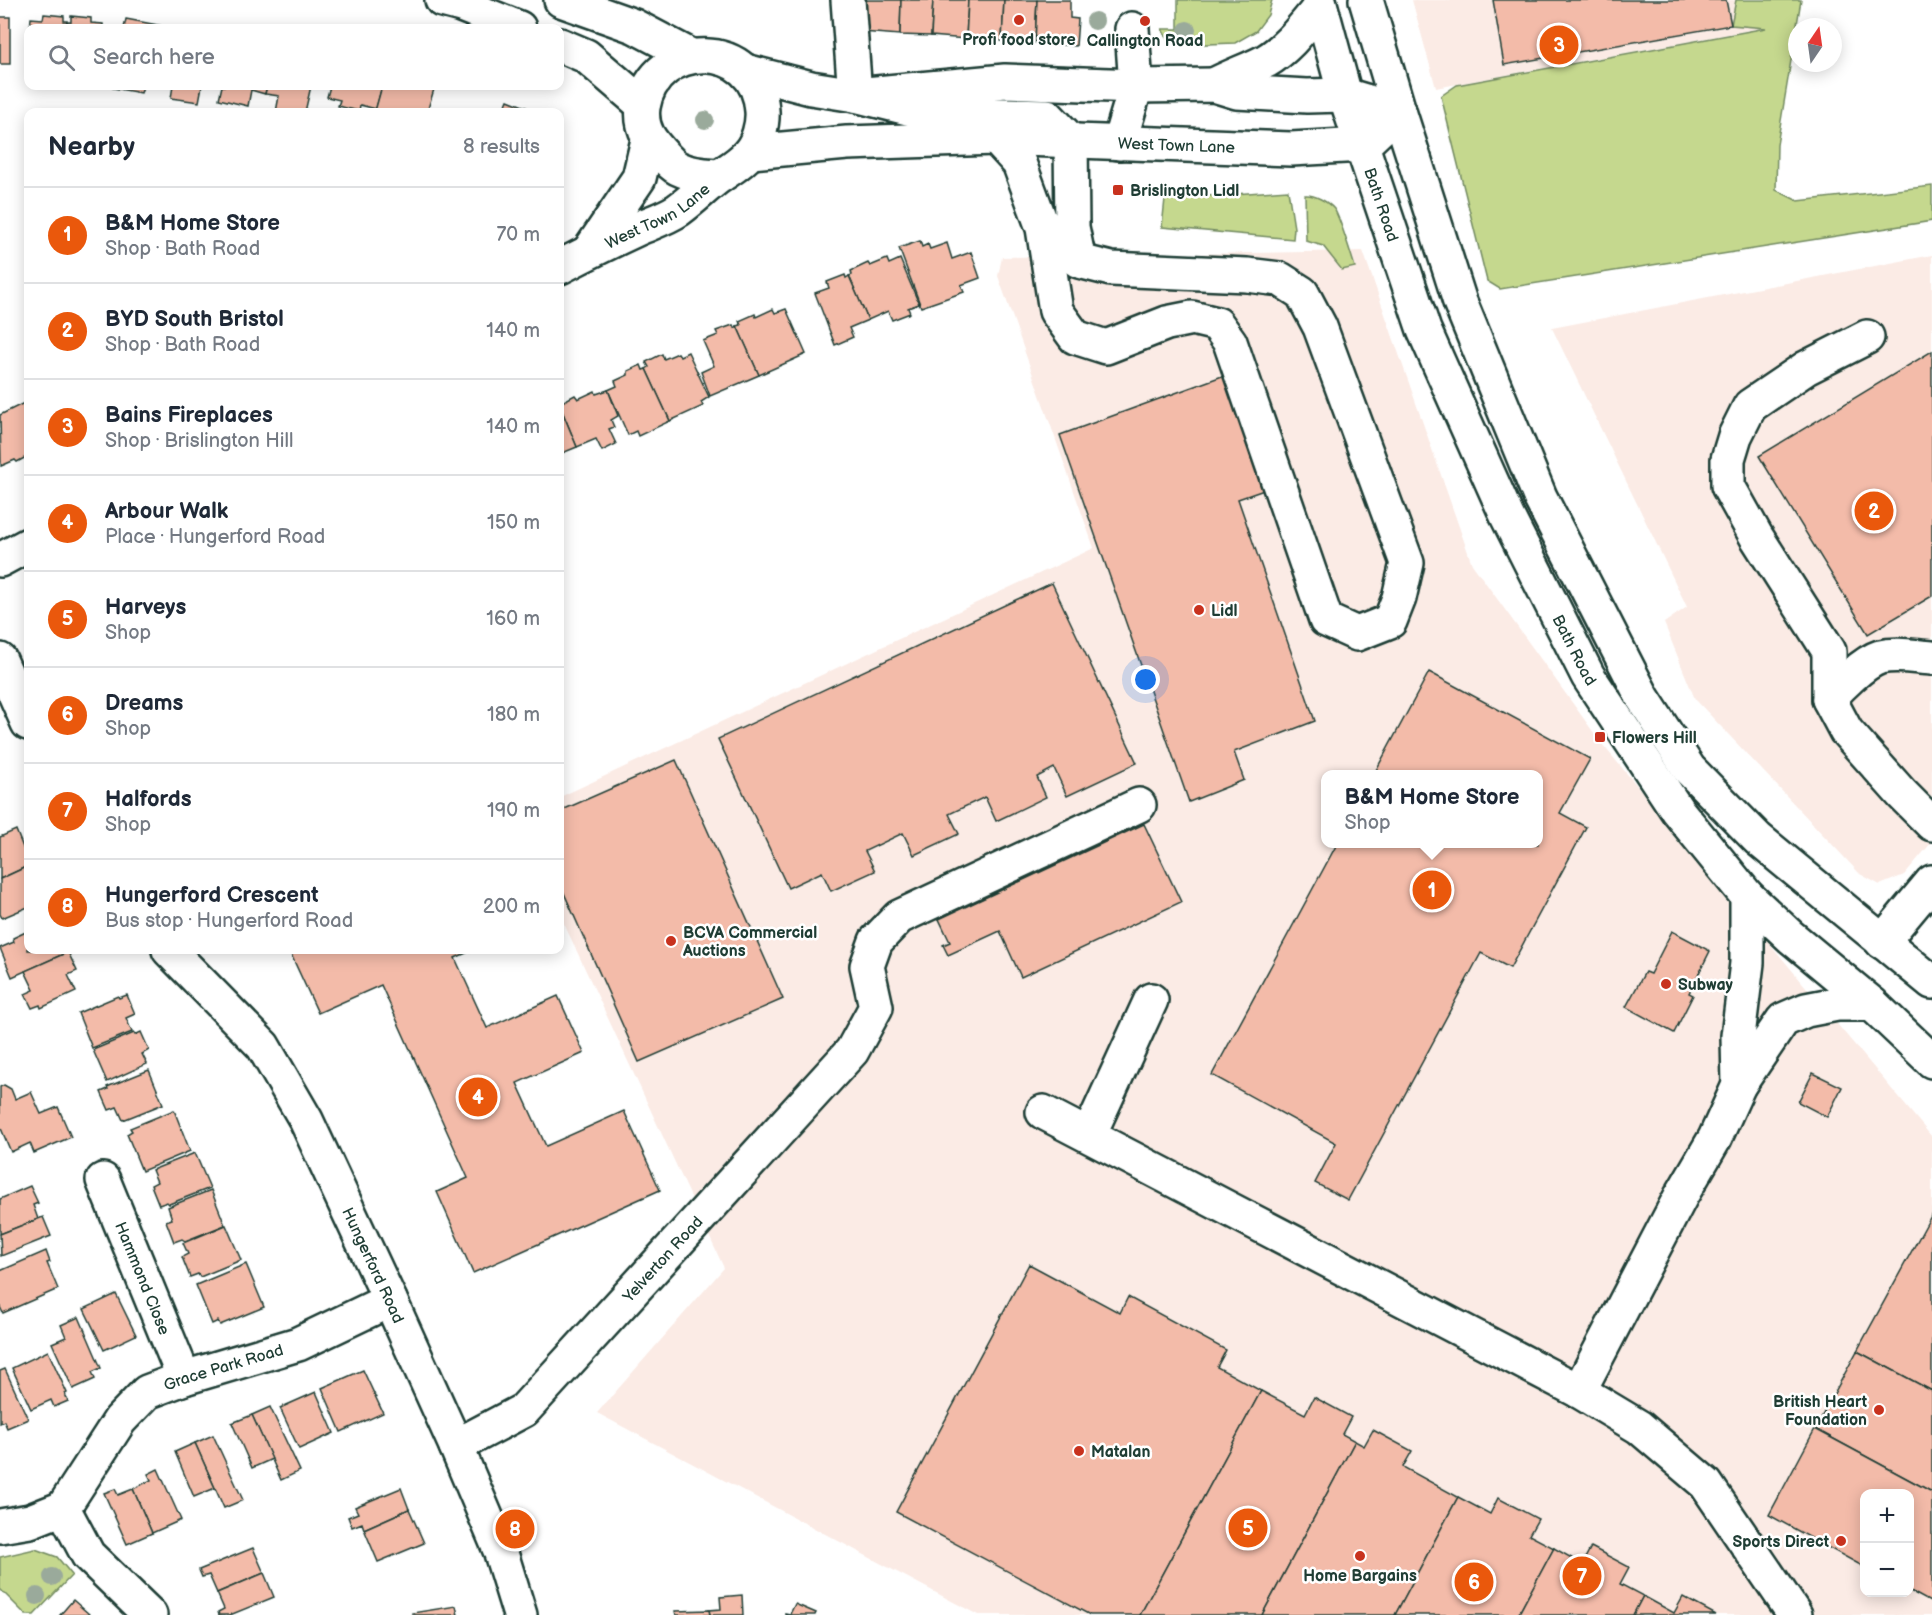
<!DOCTYPE html>
<html lang="en">
<head>
<meta charset="utf-8">
<style>
	:root { --surface:#fff; --page:#f2f2f3; --text:#1f2937; --muted:#747a83; --line:#e0e1e3; --accent:#ea580c }
	body { margin:0; font-family:"Balsamiq Sans",sans-serif; background:var(--page); color:var(--text) }
	.controls { position:absolute; right:18px; bottom:18px; display:grid; overflow:hidden; border-radius:12px; box-shadow:0 3px 15px #0003 }
	.controls button { width:54px; height:54px; display:grid; place-items:center; padding:0; border:0; border-bottom:2px solid var(--line); background:var(--surface); color:var(--text); font:30px sans-serif }
	.compass { position:absolute; left:1788px; top:18px; width:54px; height:54px; border-radius:50%; background:var(--surface); box-shadow:0 3px 15px #0003; rotate:13deg }
	.you { position:absolute; left:1146px; top:680px; width:21px; height:21px; margin:-15px; border:4px solid #fff; border-radius:50%; background:#1a73e8; box-shadow:0 0 0 9px #1a73e833 }
	.badge { display:grid; place-items:center; width:39px; height:39px; border-radius:50%; background:var(--accent); color:#fff; font-size:20px; font-weight:700 }
	.pin { position:absolute; translate:-50% -50%; border:3px solid #fff; box-shadow:0 2px 6px #0006 }
	.popup { position:absolute; left:1321px; top:770px; width:222px; height:78px; box-sizing:border-box; display:grid; place-content:center; border-radius:12px; background:var(--surface); filter:drop-shadow(0 2px 4px #0005); font-size:20px; white-space:nowrap; color:var(--muted) }
	.popup b { font-size:22px; color:var(--text) }
	.popup::after { content:''; position:absolute; left:50%; top:100%; margin-left:-12px; border:12px solid transparent; border-top-color:var(--surface) }
	.list { margin:0; padding:0; list-style:none }
	h2 { display:flex; justify-content:space-between; align-items:center; height:78px; margin:0; padding:0 24px; font-size:26px }
	h2 small { font-size:20px; font-weight:400; color:var(--muted) }
	.list li { display:grid; grid-template-columns:39px 1fr auto; gap:18px; align-items:center; box-sizing:border-box; height:96px; padding:0 24px; border-top:2px solid var(--line) }
	.list b { display:block; font-size:22px; white-space:nowrap }
	.list p { margin:0; font-size:20px; white-space:nowrap; color:var(--muted) }
	.list em { font-size:20px; font-style:normal; color:var(--muted) }
	.icon { flex:none; width:33px; height:33px; fill:none; stroke:currentColor; stroke-width:2; stroke-linecap:round; stroke-linejoin:round }
	.map { position:relative; flex:none; width:1932px; height:1615px; overflow:hidden }
	.search { position:absolute; background:var(--surface); box-shadow:0 3px 15px #0003; left:24px; top:24px; width:540px; height:66px; display:flex; align-items:center; gap:15px; box-sizing:border-box; padding:0 21px; border-radius:12px; color:var(--muted); font-size:22px }
	.panel { position:absolute; background:var(--surface); box-shadow:0 3px 15px #0003; left:24px; top:108px; width:540px; height:846px; border-radius:12px }
	.map>svg:first-child { display:block }
	.built { fill:#fbebe5; fill-rule:evenodd }
	.green { fill:#c5d88e; stroke:#728a61; stroke-width:1.5 }
	.building { fill:#f3bba9; stroke:#1f3d34; stroke-width:1.5 }
	.lines { fill:none; stroke-linecap:round; stroke-linejoin:round }
	.minor-casing { stroke:#1f3d34; stroke-width:38 }
	.major-casing { stroke:#1f3d34; stroke-width:38 }
	.highway-casing { stroke:#1f3d34; stroke-width:38 }
	.minor { stroke:#fff; stroke-width:33 }
	.major { stroke:#fff; stroke-width:33 }
	.highway { stroke:#fff; stroke-width:33 }
	.tree { fill:#9aaa9b }
	.poi-dot { fill:#c8321e; stroke:#fff; stroke-width:2 }
	.labels { text-anchor:middle; stroke-width:5; stroke-linejoin:round; paint-order:stroke }
	.poi-label { font-size:16px; font-weight:bold; fill:#1f3d34; stroke:#fff; text-anchor:start }
	.street-label { font-size:16px; fill:#1f3d34; stroke:#fff }
</style>
</head>
<body>
<div class="map">
<svg width="1932" height="1615" viewBox="0 0 1932 1615">
	<rect width="100%" height="100%" fill="#fff"/>
	<filter id="ink" filterUnits="userSpaceOnUse"><feTurbulence type="fractalNoise" baseFrequency=".0167" numOctaves="2"/><feDisplacementMap in="SourceGraphic" scale="12" xChannelSelector="R" yChannelSelector="G"/><feConvolveMatrix kernelMatrix="1 2 1 2 8 2 1 2 1" color-interpolation-filters="sRGB"/></filter>
	<g filter="url(#ink)">
		<g class="built">
			<polygon points="1412,0 1765,0 1772,26 1436,88"/>
			<path d="M1363 251 1472 564 1602 744 1932 1137V1615H978L597 1413 724 1268 560 915V797L1094 548 998 276 1002 257ZM1326 774H1538V844H1326ZM1864 1494H1910V1592H1864Z"/>
			<polygon points="1932,255 1932,842 1904,875 1880,885 1860,874 1695,699 1664,623 1687,607 1552,328"/>
		</g>
		<g class="green">
			<polygon points="1178,0 1272,0 1268,15 1256,31 1235,43 1180,45 1168,40 1162,29 1178,29"/>
			<polygon points="1736,0 1801,0 1777,145 1776,190 1798,201 1932,186 1932,221 1500,289 1487,281 1441,96 1457,85 1766,28 1731,25"/>
			<polygon points="1288,190 1294,228 1293,239 1162,227 1165,199"/>
			<path d="M1305 195C1314 194 1328 202 1334 209 1340 217 1351 255 1355 267L1342 270 1323 246 1306 241Z"/>
			<polygon points="35,1549 57,1557 72,1575 34,1615 26,1615 0,1589 0,1557"/>
		</g>
		<g class="building">
			<polygon points="864,0 901,0 900,35 862,32"/>
			<polygon points="901,0 933,0 931,36 900,35"/>
			<polygon points="933,0 968,0 966,39 931,36"/>
			<polygon points="968,0 1004,0 1002,41 966,39"/>
			<polygon points="1004,0 1037,0 1035,43 1002,41"/>
			<polygon points="1037,0 1070,0 1070,18 1078,19 1076,46 1035,43"/>
			<polygon points="1493,0 1726,0 1731,25 1504,65"/>
			<polygon points="44,14 64,16 64,21 67,21 66,28 30,28 31,18 43,19"/>
			<polygon points="71,16 91,18 91,23 103,24 103,28 67,28 67,22 71,22"/>
			<rect x="0" y="17" width="10" height="47"/>
			<polygon points="126,19 168,27 167,28 124,28"/>
			<polygon points="114,86 143,86 141,93 113,88"/>
			<polygon points="173,86 202,86 199,102 171,98"/>
			<polygon points="222,86 267,86 265,94 251,90 248,106 219,99"/>
			<polygon points="267,86 311,86 305,112 276,112 279,96 265,94"/>
			<polygon points="330,86 382,86 376,109 360,105 359,111 338,106 340,100 327,97"/>
			<polygon points="382,86 435,86 427,112 380,112 375,111"/>
			<polygon points="508,100 538,112 503,112"/>
			<polygon points="920,241 922,247 928,244 930,249 947,243 952,259 971,252 980,278 961,285 964,292 921,307 899,248"/>
			<polygon points="887,259 889,264 900,259 919,304 908,308 910,313 892,320 888,311 868,320 849,276 852,275 851,271 868,263 870,266"/>
			<polygon points="845,275 846,278 849,276 868,320 849,328 853,337 835,345 815,293 829,288 827,282"/>
			<polygon points="773,309 775,313 786,309 806,354 759,375 737,326 741,325 739,321 755,314 756,317"/>
			<polygon points="733,325 735,328 737,326 759,375 710,396 701,372 714,366 703,341 718,335 716,331"/>
			<polygon points="1932,351 1932,596 1868,634 1759,456"/>
			<polygon points="688,352 709,397 701,402 703,406 670,421 646,369 649,367 646,362 662,354 664,359 678,353 680,356"/>
			<polygon points="641,365 643,370 646,369 670,421 638,436 636,431 628,435 608,390 617,386 615,381 628,375 628,371"/>
			<polygon points="1225,375 1264,490 1238,499 1315,721 1234,752 1244,780 1189,802 1060,435"/>
			<polygon points="608,390 618,416 611,420 614,427 609,429 616,444 602,451 596,439 577,447 560,406 561,405 560,403 575,395 578,399 595,391 596,394"/>
			<polygon points="24,403 28,412 28,456 17,462 15,460 1,466 0,415"/>
			<polygon points="560,406 577,447 560,454"/>
			<polygon points="1052,583 1137,763 1067,796 1054,768 1037,777 1046,797 996,821 985,797 949,814 959,834 914,855 903,833 865,851 875,871 831,891 822,872 788,888 718,739"/>
			<polygon points="1429,672 1590,759 1560,813 1586,827 1510,968 1481,953 1348,1200 1315,1183 1336,1143 1212,1075 1337,844 1538,844 1538,774 1374,774"/>
			<polygon points="676,760 783,999 639,1062 560,884 560,811"/>
			<polygon points="1144,824 1181,902 1021,977 1000,931 948,955 943,945 950,942 939,919"/>
			<polygon points="16,830 28,860 28,866 0,879 0,837"/>
			<polygon points="28,866 28,907 2,918 0,914 0,879"/>
			<polygon points="28,931 28,950 67,950 68,952 12,977 0,948 14,942 13,938"/>
			<polygon points="1672,931 1710,951 1689,993 1693,995 1674,1033 1626,1007 1645,972 1650,974"/>
			<polygon points="289,950 473,950 455,958 487,1028 558,996 584,1053 517,1083 546,1146 624,1111 660,1190 473,1273 437,1192 468,1178 381,985 318,1013"/>
			<polygon points="68,952 77,971 68,975 76,992 41,1008 40,1005 32,1008 25,994 34,990 25,971"/>
			<polygon points="127,995 135,1014 126,1018 132,1032 92,1048 78,1013 118,996 119,998"/>
			<polygon points="141,1032 149,1050 142,1054 147,1064 107,1082 93,1050 134,1033 135,1035"/>
			<polygon points="149,1070 163,1104 123,1120 117,1107 109,1110 101,1092 108,1089 107,1087"/>
			<polygon points="1813,1073 1842,1087 1827,1117 1798,1102"/>
			<polygon points="4,1085 11,1089 15,1099 31,1092 41,1114 58,1107 71,1137 34,1153 30,1143 11,1152 0,1126 0,1087"/>
			<polygon points="174,1110 190,1151 142,1171 127,1134 132,1131 130,1128"/>
			<polygon points="195,1153 210,1188 169,1204 167,1202 159,1205 151,1185 157,1182 152,1170"/>
			<polygon points="30,1186 38,1203 33,1205 38,1219 0,1234 0,1199"/>
			<polygon points="211,1190 225,1225 185,1241 182,1239 174,1242 166,1221 172,1219 168,1207"/>
			<polygon points="1932,1214 1932,1391 1857,1351"/>
			<polygon points="43,1217 51,1236 1,1256 0,1234"/>
			<polygon points="226,1225 241,1260 200,1277 198,1274 190,1277 182,1257 188,1254 183,1243"/>
			<polygon points="46,1251 50,1262 47,1263 58,1289 3,1313 0,1307 0,1271"/>
			<polygon points="246,1264 264,1307 220,1325 218,1321 212,1324 196,1285"/>
			<polygon points="1029,1264 1120,1313 1128,1297 1226,1350 1217,1367 1261,1391 1140,1615 1090,1615 896,1512"/>
			<polygon points="116,1294 136,1335 104,1350 84,1309"/>
			<polygon points="79,1317 101,1368 92,1372 95,1379 73,1389 52,1343 66,1337 61,1325"/>
			<polygon points="48,1351 67,1393 65,1394 68,1401 54,1407 51,1400 31,1409 12,1368"/>
			<polygon points="1857,1351 1932,1391 1932,1492 1815,1429"/>
			<polygon points="5,1369 28,1419 7,1428 4,1421 0,1423 0,1371"/>
			<polygon points="363,1370 383,1413 341,1432 322,1388"/>
			<polygon points="1261,1391 1305,1414 1314,1397 1351,1417 1342,1434 1355,1441 1262,1615 1140,1615"/>
			<polygon points="316,1392 334,1433 299,1449 280,1408"/>
			<polygon points="270,1407 300,1471 281,1480 252,1415"/>
			<polygon points="252,1415 272,1459 252,1468 232,1423"/>
			<polygon points="1815,1429 1932,1492 1932,1603 1910,1591 1910,1494 1864,1494 1864,1567 1769,1515"/>
			<polygon points="1373,1430 1412,1451 1403,1467 1458,1497 1395,1615 1262,1615 1355,1441 1364,1446"/>
			<polygon points="213,1435 243,1500 224,1508 195,1443"/>
			<polygon points="195,1443 215,1488 194,1497 175,1452"/>
			<polygon points="158,1469 181,1520 152,1533 133,1489 151,1480 148,1474"/>
			<polygon points="401,1488 409,1509 364,1529 362,1523 352,1527 348,1517 358,1513 355,1507"/>
			<polygon points="115,1489 118,1495 133,1489 152,1533 127,1544 104,1493"/>
			<polygon points="1458,1497 1490,1514 1498,1498 1538,1519 1529,1535 1554,1548 1518,1615 1395,1615"/>
			<polygon points="409,1509 424,1543 378,1562 364,1529"/>
			<polygon points="1591,1547 1629,1567 1620,1584 1643,1596 1633,1615 1518,1615 1554,1548 1582,1564"/>
			<polygon points="253,1548 264,1573 217,1593 209,1575 202,1577 199,1570"/>
			<polygon points="264,1573 274,1597 230,1615 219,1615 218,1612 224,1609 217,1593"/>
			<polygon points="742,1595 743,1615 710,1615 709,1610 721,1609 720,1597"/>
			<polygon points="1643,1596 1674,1613 1683,1597 1716,1615 1633,1615"/>
			<polygon points="73,1600 89,1614 88,1615 60,1615"/>
			<polygon points="795,1604 816,1613 815,1615 785,1615 785,1613 790,1614"/>
			<polygon points="456,1606 458,1615 413,1615 412,1613"/>
			<polygon points="709,1610 710,1615 676,1615 675,1611"/>
		</g>
		<g class="lines">
			<defs>
				<g id="minor">
					<polyline points="848,0 855,95 928,113 1047,116 1071,141 1072,227 1079,261 1111,269 1247,275 1280,279 1302,293 1320,327 1407,563 1399,598 1390,621 1357,634 1326,620 1230,342 1217,324 1192,318 1167,323 1106,347 1075,337 1056,311 1043,228 1019,163 996,138"/>
					<polyline points="1119,143 1136,86 1132,29"/>
					<path d="M1932 658C1915 657 1897 653 1880 657 1864 662 1840 686 1829 699L1846 731 1902 794 1932 824"/>
					<polyline points="0,660 28,723"/>
					<polyline points="1829,699 1829,651 1756,536 1728,486 1728,459 1735,436 1750,406 1806,368 1867,337"/>
					<polyline points="1882,942 1932,882"/>
					<path id="s1" d="M169 950 263 1046 306 1120 390 1300 456 1446 500 1550 520 1615"/>
					<polyline points="1739,1085 1738,1036 1747,963 1747,896"/>
					<polyline points="1043,1112 1579,1391 1681,1196 1715,1138 1739,1085 1783,1020 1806,1010 1837,1004 1872,1004"/>
					<polyline points="1089,1135 1151,1000"/>
					<path id="s2" d="M103 1180 184 1378"/>
					<polyline points="1579,1391 1639,1427 1706,1484 1795,1615"/>
					<path id="s3" d="M456 1446 524 1410 852 1051 876 1007 867 966 876 941 899 917 1139 805"/>
					<polyline points="63,1508 88,1555 150,1615"/>
					<path id="s4" d="M0 1526 30 1521 63 1508 120 1420 147 1392 184 1378 298 1344 390 1300"/>
				</g>
				<g id="major">
					<polyline points="442,0 461,5 519,28"/>
					<polyline points="561,0 634,26 691,56"/>
					<polyline points="560,45 586,56 643,105"/>
					<polyline points="745,71 811,88 855,95 1005,81 1136,86 1214,85 1237,92 1307,96 1345,95 1399,111"/>
					<path d="M1214 85C1231 76 1249 70 1266 61 1288 48 1304 26 1320 7"/>
					<path id="s5" d="M751 152 847 143 996 138 1291 149 1363 145 1399 111"/>
					<polyline points="590,250 639,178 648,140"/>
					<path id="s6" d="M560 267C585 254 611 241 637 229 650 223 666 218 678 210 692 200 704 188 717 178 728 170 740 164 749 153 758 143 763 124 762 111 758 38 654 38 643 107 640 130 651 142 666 158 670 162 674 167 680 169 692 175 706 175 720 176"/>
					<polyline points="0,560 28,545"/>
				</g>
				<g id="highway">
					<path id="s7" d="M1319 0 1345 95 1424 330 1507 516 1588 676 1677 810 1747 896 1791 937 1872 1004 1932 1061"/>
					<polyline points="1366,0 1399,111 1460,302 1540,497 1643,698 1689,769 1758,839 1932,982"/>
				</g>
			</defs>
			<use href="#minor" class="minor-casing"/>
			<use href="#major" class="major-casing"/>
			<use href="#highway" class="highway-casing"/>
			<use href="#minor" class="minor"/>
			<use href="#major" class="major"/>
			<use href="#highway" class="highway"/>
		</g>
		<g class="tree">
			<circle cx="1095" cy="21" r="9"/>
			<circle cx="1187" cy="30" r="9"/>
			<circle cx="705" cy="120" r="9"/>
			<circle cx="52" cy="1577" r="9"/>
			<circle cx="37" cy="1596" r="9"/>
		</g>
	</g>
	<g class="poi-dot">
		<circle cx="1019" cy="20" r="6"/>
		<circle cx="1145" cy="21" r="6"/>
		<rect x="1112" y="184" width="12" height="12" rx="3"/>
		<circle cx="1199" cy="610" r="6"/>
		<rect x="1594" y="731" width="12" height="12" rx="3"/>
		<circle cx="671" cy="941" r="6"/>
		<circle cx="1666" cy="984" r="6"/>
		<circle cx="1879" cy="1410" r="6"/>
		<circle cx="1079" cy="1451" r="6"/>
		<circle cx="1841" cy="1541" r="6"/>
		<circle cx="1360" cy="1556" r="6"/>
	</g>
	<g class="labels">
		<g class="poi-label">
			<text x="1019" y="45" text-anchor="middle">Profi food store</text>
			<text x="1145" y="46" text-anchor="middle">Callington Road</text>
			<text x="1130" y="196">Brislington Lidl</text>
			<text x="1211" y="616">Lidl</text>
			<text x="1612" y="743">Flowers Hill</text>
			<text x="683" y="938">BCVA Commercial<tspan x="683" dy="18">Auctions</tspan></text>
			<text x="1678" y="990">Subway</text>
			<text x="1867" y="1407" text-anchor="end">British Heart<tspan x="1867" dy="18">Foundation</tspan></text>
			<text x="1091" y="1457">Matalan</text>
			<text x="1829" y="1547" text-anchor="end">Sports Direct</text>
			<text x="1360" y="1581" text-anchor="middle">Home Bargains</text>
		</g>
		<g class="street-label">
			<text dy="6" stroke="none"><textPath href="#s5" startOffset="426">West Town Lane</textPath></text>
			<text dy="6" stroke="none"><textPath href="#s7" startOffset="214">Bath Road</textPath></text>
			<text dy="6" stroke="none"><textPath href="#s6" startOffset="110">West Town Lane</textPath></text>
			<text dy="6" stroke="none"><textPath href="#s7" startOffset="700">Bath Road</textPath></text>
			<text dy="6" stroke="none"><textPath href="#s3" startOffset="282">Yelverton Road</textPath></text>
			<text dy="6" stroke="none"><textPath href="#s1" startOffset="380">Hungerford Road</textPath></text>
			<text dy="6" stroke="none"><textPath href="#s2" startOffset="106">Hammond Close</textPath></text>
			<text dy="6" stroke="none"><textPath href="#s4" startOffset="290">Grace Park Road</textPath></text>
		</g>
	</g>
</svg>
<div class="controls">
<button>+</button>
<button>−</button>
</div>
<svg class="compass" viewBox="-18 -18 36 36"><path d="M0-13l5 13h-10z" fill="#e53935"/><path d="M0 13l5-13h-10z" fill="#747a83"/></svg>
<div class="you"></div>
<div class="pin badge" style="left:1432px;top:890px">1</div>
<div class="popup"><b>B&amp;M Home Store</b>Shop</div>
<div class="pin badge" style="left:1874px;top:511px">2</div>
<div class="pin badge" style="left:1559px;top:45px">3</div>
<div class="pin badge" style="left:478px;top:1097px">4</div>
<div class="pin badge" style="left:1248px;top:1528px">5</div>
<div class="pin badge" style="left:1474px;top:1582px">6</div>
<div class="pin badge" style="left:1582px;top:1576px">7</div>
<div class="pin badge" style="left:515px;top:1529px">8</div>
<div class="search"><svg class="icon" aria-label="search" viewBox="0 0 24 24"><circle cx="10" cy="10" r="6"/><path d="M15 15l6 6"/></svg>Search here</div>
<section class="panel">
<h2>Nearby<small>8 results</small></h2>
<ul class="list">
<li><span class="badge">1</span><div><b>B&amp;M Home Store</b><p>Shop · Bath Road</p></div><em>70 m</em></li>
<li><span class="badge">2</span><div><b>BYD South Bristol</b><p>Shop · Bath Road</p></div><em>140 m</em></li>
<li><span class="badge">3</span><div><b>Bains Fireplaces</b><p>Shop · Brislington Hill</p></div><em>140 m</em></li>
<li><span class="badge">4</span><div><b>Arbour Walk</b><p>Place · Hungerford Road</p></div><em>150 m</em></li>
<li><span class="badge">5</span><div><b>Harveys</b><p>Shop</p></div><em>160 m</em></li>
<li><span class="badge">6</span><div><b>Dreams</b><p>Shop</p></div><em>180 m</em></li>
<li><span class="badge">7</span><div><b>Halfords</b><p>Shop</p></div><em>190 m</em></li>
<li><span class="badge">8</span><div><b>Hungerford Crescent</b><p>Bus stop · Hungerford Road</p></div><em>200 m</em></li>
</ul>
</section>
</div>
</body>
</html>
